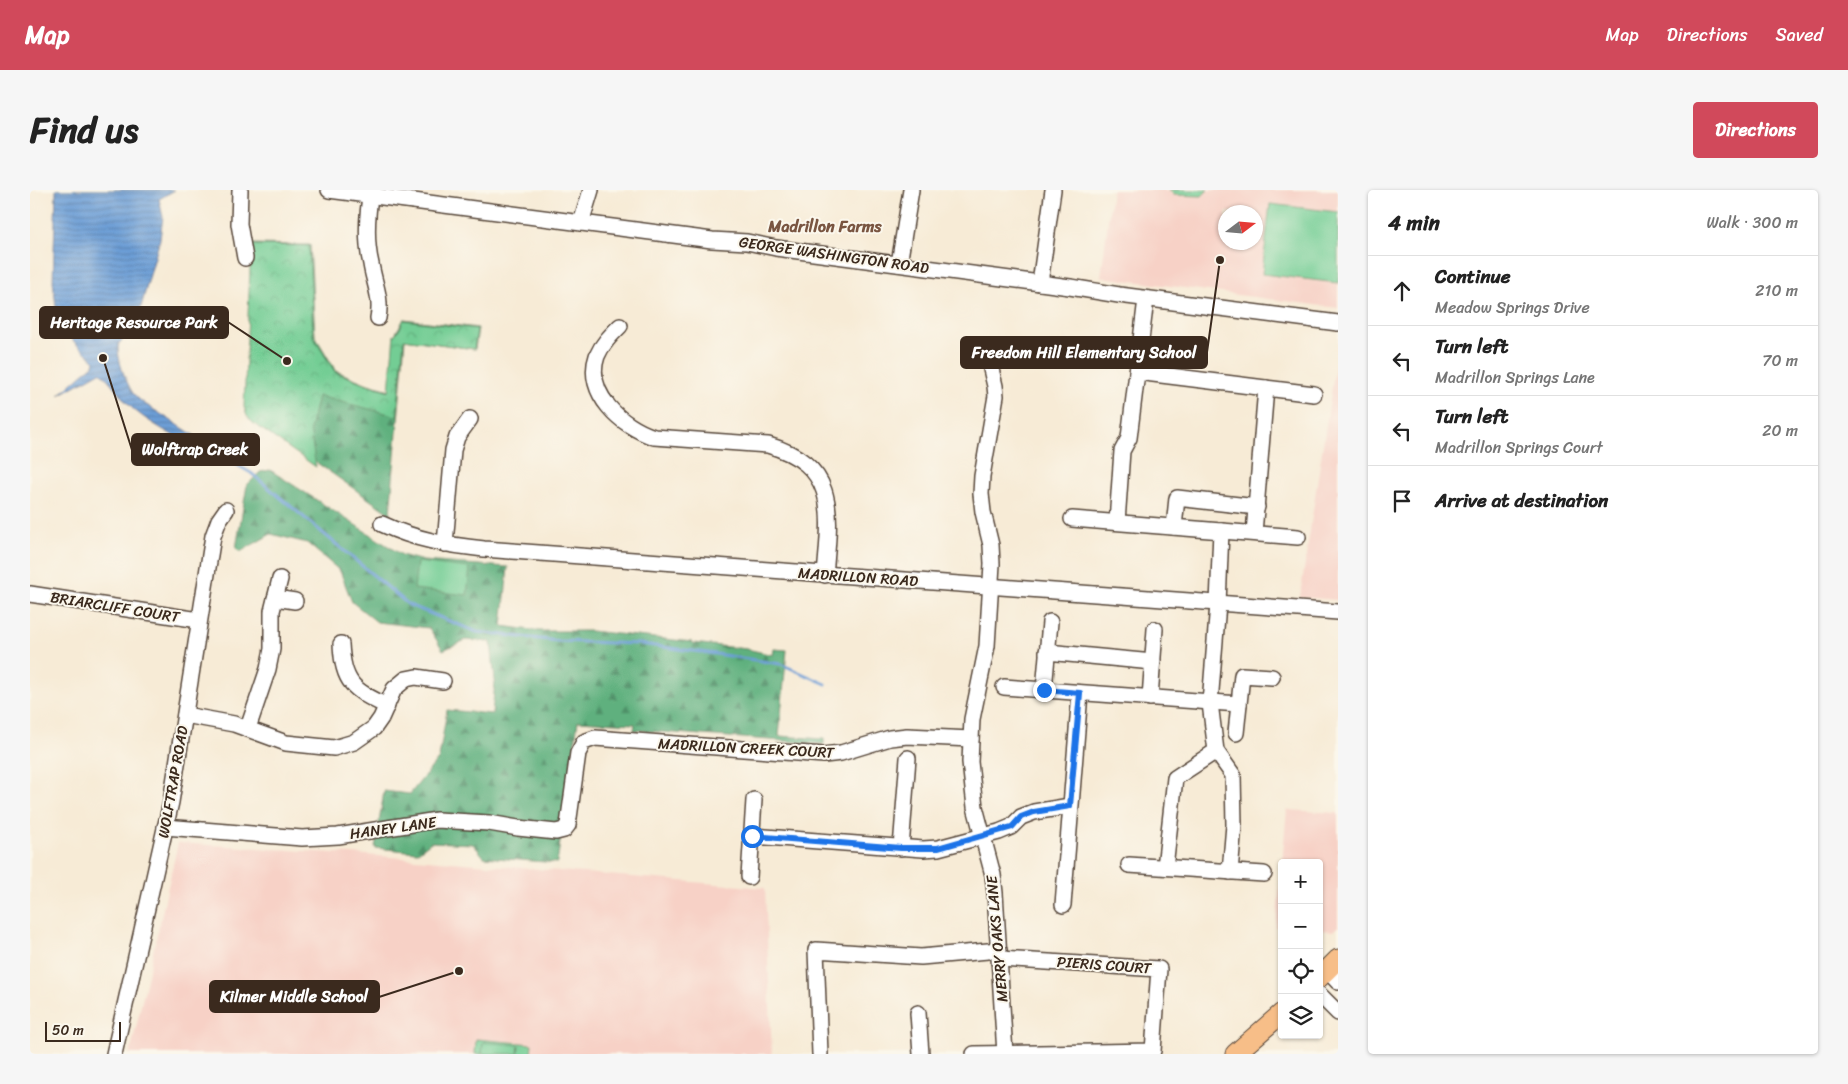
<!DOCTYPE html>
<html lang="en">
<head>
<meta charset="utf-8">
<style>
	:root { --surface:#fff; --page:#f6f6f6; --text:#222; --muted:#767676; --line:#e0e0e0; --accent:#d1495b }
	body { margin:0; font-family:Sriracha,sans-serif; background:var(--page); color:var(--text) }
	.controls { position:absolute; right:15px; bottom:15px; display:grid; overflow:hidden; border-radius:5px; box-shadow:0 1px 4px #0004 }
	.controls button { width:45px; height:45px; display:grid; place-items:center; padding:0; border:0; border-bottom:1px solid var(--line); background:var(--surface); color:var(--text); font:25px sans-serif }
	.compass { position:absolute; left:1188px; top:15px; width:45px; height:45px; border-radius:50%; background:var(--surface); box-shadow:0 1px 4px #0004; rotate:74deg }
	.scale { position:absolute; left:15px; bottom:12px; width:76px; box-sizing:border-box; padding-left:5px; border:2px solid #3b2a1e; border-top:0; font-size:14px; line-height:18px; white-space:nowrap; color:#3b2a1e; -webkit-text-stroke:4px #fbf7ec; paint-order:stroke }
	.stop { position:absolute; width:15px; height:15px; margin:-11px; border:4px solid #1a73e8; border-radius:50%; background:#fff }
	.stop.end { background:#1a73e8; border-color:#fff; box-shadow:0 1px 5px #0008 }
	.list { margin:0; padding:0; list-style:none }
	h2 { display:flex; justify-content:space-between; align-items:center; height:65px; margin:0; padding:0 20px; font-size:21px }
	h2 small { font-size:16px; font-weight:400; color:var(--muted) }
	.list li { display:grid; grid-template-columns:32px 1fr auto; gap:15px; align-items:center; box-sizing:border-box; height:70px; padding:0 20px; border-top:1px solid var(--line) }
	.list b { display:block; font-size:19px; white-space:nowrap }
	.list p { margin:0; font-size:16px; white-space:nowrap; color:var(--muted) }
	.list em { font-size:16px; font-style:normal; color:var(--muted) }
	.icon { flex:none; width:28px; height:28px; fill:none; stroke:currentColor; stroke-width:2; stroke-linecap:round; stroke-linejoin:round }
	.map { position:relative; flex:none; width:1308px; height:864px; overflow:hidden; border-radius:5px }
	header { display:flex; align-items:center; gap:30px; box-sizing:border-box; height:70px; padding:0 25px; background:var(--accent); color:#fff }
	header strong { font-size:24px }
	nav { display:flex; gap:28px; margin-inline-start:auto; font-size:18px }
	.intro { display:flex; align-items:center; justify-content:space-between; box-sizing:border-box; height:120px; padding:0 30px }
	h1 { margin:0; font-size:35px }
	.button { padding:12px 22px; border-radius:5px; background:var(--accent); color:#fff; font-size:18px; font-weight:700 }
	main { display:flex; gap:30px; padding:0 30px }
	aside { flex:1; background:var(--surface); border-radius:5px; box-shadow:0 1px 4px #0004 }
	.map>svg:first-child { display:block }
	.built { fill:#f7d1c6; fill-rule:evenodd }
	.forest { fill:url(#forest-firs); stroke:#4c6d4e }
	.park { fill:url(#park-crowns); stroke:#577c59 }
	.pitch { fill:#73cd94; stroke:#577c59 }
	.water { fill:url(#water-rules); stroke:#53647a }
	.lines { fill:none; stroke-linecap:round; stroke-linejoin:round }
	.stream { stroke:#6b9dd6; stroke-width:3 }
	.minor-casing { stroke:#57473a; stroke-width:18 }
	.major-casing { stroke:#57473a; stroke-width:21 }
	.minor { stroke:#fff; stroke-width:15 }
	.major { stroke:#f7be88; stroke-width:19 }
	.route { stroke:#1a73e8; stroke-width:6 }
	.labels { text-anchor:middle; stroke-width:4; stroke-linejoin:round; paint-order:stroke }
	.street-label { font-size:15px; fill:#3b2a1e; stroke:#fbf7ec }
	.neighbourhood-label { font-size:16px; font-weight:bold; fill:#795541; stroke:#fbf7ec }
	.leader { fill:none; stroke:#3b2a1e; stroke-width:2 }
	.callout-dot { fill:#3b2a1e; stroke:#fbf7ec; stroke-width:2 }
	.callout { fill:#3b2a1e; stroke:#3b2a1e; stroke-width:2 }
	.callout-label { font-size:16px; text-anchor:middle; font-weight:bold; fill:#fff }
</style>
</head>
<body>
<header>
<strong>Map</strong>
<nav><a>Map</a><a>Directions</a><a>Saved</a></nav>
</header>
<div class="intro"><h1>Find us</h1><a class="button">Directions</a></div>
<main>
<div class="map">
<svg width="1308" height="864" viewBox="0 0 1308 864">
	<defs>
		<pattern id="forest-firs" width="22" height="20" patternUnits="userSpaceOnUse" patternTransform="scale(1.25)"><rect width="22" height="20" fill="#5eb07e"/><path d="M5 1l3.5 6h-7zM16 11l3.5 6h-7z" fill="#4f8f67"/></pattern>
		<pattern id="park-crowns" width="20" height="18" patternUnits="userSpaceOnUse" patternTransform="scale(1.25)"><rect width="20" height="18" fill="#73cd94"/><path d="M2 6a3 3 0 1 1 6 0M12 15a3 3 0 1 1 6 0" fill="none" stroke="#64b07f"/></pattern>
		<pattern id="water-rules" width="6" height="5" patternUnits="userSpaceOnUse" patternTransform="scale(1.25)"><rect width="6" height="5" fill="#6b9dd6"/><path d="M0 2.5h6" fill="none" stroke="#5980ad"/></pattern>
	</defs>
	<rect width="100%" height="100%" fill="#fbf7ec"/>
	<filter id="ink" filterUnits="userSpaceOnUse"><feTurbulence type="fractalNoise" baseFrequency=".02" numOctaves="2"/><feDisplacementMap in="SourceGraphic" scale="10" xChannelSelector="R" yChannelSelector="G"/><feConvolveMatrix kernelMatrix="1 2 1 2 8 2 1 2 1" color-interpolation-filters="sRGB"/></filter>
	<filter id="wash" filterUnits="userSpaceOnUse"><feTurbulence type="fractalNoise" baseFrequency=".0096" numOctaves="4" result="noise"/><feDisplacementMap in="SourceGraphic" scale="20" xChannelSelector="R" yChannelSelector="G"/><feGaussianBlur stdDeviation="1.12" result="paint"/><feColorMatrix in="noise" values="0 0 0 0 0 0 0 0 0 0 0 0 0 0 0 0 0 1.4 0 .05"/><feComposite in="paint" operator="in"/></filter>
	<g filter="url(#wash)">
		<rect width="100%" height="100%" fill="#f7ebd6"/>
		<g class="built">
			<path d="M1082 0H1308V118L1071 87ZM1196 22H1226V52H1196Z"/>
			<polygon points="1308,158 1308,410 1270,407 1287,294"/>
			<polygon points="1257,620 1308,623 1308,737 1304,741 1289,740 1289,673 1252,673"/>
			<polygon points="148,653 337,665 735,698 742,864 100,864"/>
			<polygon points="1252,674 1252,738 1246,737"/>
		</g>
		<g class="forest">
			<polygon points="222,54 280,55 285,146 306,181 338,194 360,200 365,144 374,129 448,138 445,159 375,149 360,324 217,224"/>
			<polygon points="240,280 372,365 393,371 478,377 472,436 509,441 561,441 662,452 663,453 717,459 743,465 744,459 757,460 749,546 794,549 794,554 604,540 605,534 548,531 527,673 454,667 443,654 401,652 388,662 345,658 354,601 380,604 409,568 417,520 462,524 465,491 461,452 436,450 413,460 399,438 347,432 322,412 310,381 277,353 241,344 210,362 206,358 217,295 230,282"/>
		</g>
		<g class="park">
			<polygon points="1139,0 1178,0 1172,6 1144,5"/>
			<polygon points="221,55 279,56 283,147 305,182 337,194 359,201 364,145 370,139 373,130 447,139 444,159 374,149 367,226 288,206 280,240 286,277 223,233 217,226 214,217"/>
			<polygon points="446,849 502,854 501,864 445,864"/>
		</g>
		<g class="pitch">
			<polygon points="1240,14 1308,22 1308,93 1232,84"/>
			<polygon points="387,372 440,378 437,405 384,399"/>
			<polygon points="453,852 489,855 488,864 452,864"/>
		</g>
		<path class="water" d="M26 0H145L129 9 133 27 130 49 106 135 101 143 89 153C85 164 96 193 103 203 106 207 110 210 115 214L189 261 196 268C171 262 120 235 101 217 90 207 82 191 70 182L29 205 64 174 65 171 43 151 26 117 23 91Z"/>
		<g class="lines">
			<polyline class="stream" points="193,267 221,283 379,415 447,442 528,451 610,454 686,464 751,474 796,494"/>
		</g>
	</g>
	<g filter="url(#ink)">
		<g class="lines">
			<defs>
				<g id="minor">
					<polyline points="210,0 209,34 215,68"/>
					<polyline points="299,0 682,50 717,52 746,58 1040,97 1089,105 1308,133"/>
					<path d="M341 0C337 25 335 50 341 74 344 93 352 108 348 128"/>
					<polyline points="551,33 561,0"/>
					<polyline points="869,74 881,0"/>
					<polyline points="1010,93 1023,0"/>
					<path d="M590 136C581 145 572 154 567 166 554 203 592 237 624 247L738 255C810 276 800 325 795 385"/>
					<polyline points="960,175 965,196 966,206 952,286 951,304 953,322 961,355 962,374 957,456 942,529 940,572 945,617 963,685 965,703 975,864"/>
					<polyline points="1107,182 1284,204"/>
					<polyline points="1042,329 1268,347"/>
					<polyline points="1087,332 1092,261 1099,248 1116,109"/>
					<path d="M352 334C386 350 417 355 454 359L1308 422"/>
					<polyline points="1144,337 1147,308 1227,317"/>
					<polyline points="1191,341 1188,414 1180,513 1186,561 1203,585 1204,635 1200,682"/>
					<polyline points="1224,343 1236,198"/>
					<polyline points="415,354 423,260 427,247 440,229"/>
					<polyline points="0,404 169,430"/>
					<polyline points="245,408 265,411"/>
					<path d="M311 454C313 493 323 500 357 516"/>
					<polyline points="1017,462 1123,472"/>
					<polyline points="974,497 1209,514"/>
					<polyline points="1014,500 1020,432"/>
					<polyline points="1120,508 1125,439"/>
					<polyline points="155,525 204,534 256,553 304,558 324,552 344,538 351,528 364,499 376,489 386,487 413,491"/>
					<polyline points="218,538 238,479 242,459 242,421 250,389"/>
					<polyline points="1206,543 1212,485 1242,487"/>
					<polyline points="135,637 272,648 308,646 407,630 459,633 488,638 526,642 534,640 538,635 548,563 554,552 565,548 794,565 811,563 860,548 877,546 941,549"/>
					<polyline points="722,646 893,659 908,658 969,642 981,637 991,627 1004,622 1040,616"/>
					<polyline points="871,658 878,568"/>
					<polyline points="1099,675 1234,684"/>
					<polyline points="1135,677 1145,588 1186,561"/>
					<polyline points="719,687 724,610"/>
					<polyline points="1033,715 1050,503"/>
					<polyline points="1297,780 1308,792"/>
					<polyline points="1289,804 1308,823"/>
					<polyline points="888,823 891,864"/>
					<polyline points="84,864 141,612 183,346 189,330 196,320"/>
					<polyline points="790,864 786,760 891,767 969,760"/>
					<polyline points="944,864 1123,861 1129,779 970,769"/>
				</g>
				<g id="major">
					<polyline points="1289,788 1308,769"/>
					<polyline points="1205,864 1252,823"/>
				</g>
			</defs>
			<use href="#minor" class="minor-casing"/>
			<use href="#major" class="major-casing"/>
			<use href="#minor" class="minor"/>
			<use href="#major" class="major"/>
		</g>
	</g>
	<g class="lines" filter="url(#ink)">
		<polyline class="route" points="722,646 871,658 908,658 982,637 991,627 1004,622 1040,616 1050,503 1014,500"/>
	</g>
	<g class="labels">
		<g class="street-label">
			<text transform="translate(804 65) rotate(8)" y="5">GEORGE WASHINGTON ROAD</text>
			<text transform="translate(828 387) rotate(4)" y="5">MADRILLON ROAD</text>
			<text transform="translate(85 417) rotate(9)" y="5">BRIARCLIFF COURT</text>
			<text transform="translate(716 558) rotate(3)" y="5">MADRILLON CREEK COURT</text>
			<text transform="translate(143 592) rotate(-80)" y="5">WOLFTRAP ROAD</text>
			<text transform="translate(363 638) rotate(-8)" y="5">HANEY LANE</text>
			<text transform="translate(967 749) rotate(-95)" y="5">MERRY OAKS LANE</text>
			<text transform="translate(1074 775) rotate(4)" y="5">PIERIS COURT</text>
		</g>
		<g class="neighbourhood-label">
			<text x="795" y="42">Madrillon Farms</text>
		</g>
	</g>
	<path class="leader" d="M257 171L198 132M1190 70L1177 162M73 168L102 260M429 781L349 807"/>
	<g class="callout-dot">
		<circle cx="257" cy="171" r="5"/>
		<circle cx="1190" cy="70" r="5"/>
		<circle cx="73" cy="168" r="5"/>
		<circle cx="429" cy="781" r="5"/>
	</g>
	<g class="callout">
		<rect x="10" y="117" width="188" height="31" rx="5"/>
		<rect x="931" y="147" width="246" height="31" rx="5"/>
		<rect x="102" y="244" width="127" height="31" rx="5"/>
		<rect x="180" y="791" width="169" height="31" rx="5"/>
	</g>
	<g class="callout-label">
		<text x="104" y="138">Heritage Resource Park</text>
		<text x="1054" y="168">Freedom Hill Elementary School</text>
		<text x="165" y="265">Wolftrap Creek</text>
		<text x="264" y="812">Kilmer Middle School</text>
	</g>
</svg>
<div class="controls">
<button>+</button>
<button>−</button>
<button><svg class="icon" aria-label="locate" viewBox="0 0 24 24"><circle cx="12" cy="12" r="6"/><path d="M12 2v4M12 18v4M2 12h4M18 12h4"/></svg></button>
<button><svg class="icon" aria-label="layers" viewBox="0 0 24 24"><path d="M12 4l9 5-9 5-9-5zM3 14l9 5 9-5"/></svg></button>
</div>
<svg class="compass" viewBox="-18 -18 36 36"><path d="M0-13l5 13h-10z" fill="#e53935"/><path d="M0 13l5-13h-10z" fill="#767676"/></svg>
<div class="scale">50 m</div>
<div class="stop" style="left:722px;top:646px"></div>
<div class="stop end" style="left:1014px;top:500px"></div>
</div>
<aside>
<h2>4 min<small>Walk · 300 m</small></h2>
<ul class="list">
<li><svg class="icon" aria-label="ahead" viewBox="0 0 24 24"><path d="M12 20V5M6 11l6-6 6 6"/></svg><div><b>Continue</b><p>Meadow Springs Drive</p></div><em>210 m</em></li>
<li><svg class="icon" aria-label="left" viewBox="0 0 24 24"><path d="M17 20v-9H6M10 6l-5 5 5 5"/></svg><div><b>Turn left</b><p>Madrillon Springs Lane</p></div><em>70 m</em></li>
<li><svg class="icon" aria-label="left" viewBox="0 0 24 24"><path d="M17 20v-9H6M10 6l-5 5 5 5"/></svg><div><b>Turn left</b><p>Madrillon Springs Court</p></div><em>20 m</em></li>
<li><svg class="icon" aria-label="arrive" viewBox="0 0 24 24"><path d="M6 21V4h12l-3 4 3 4H6"/></svg><div><b>Arrive at destination</b></div></li>
</ul>
</aside>
</main>
</body>
</html>
